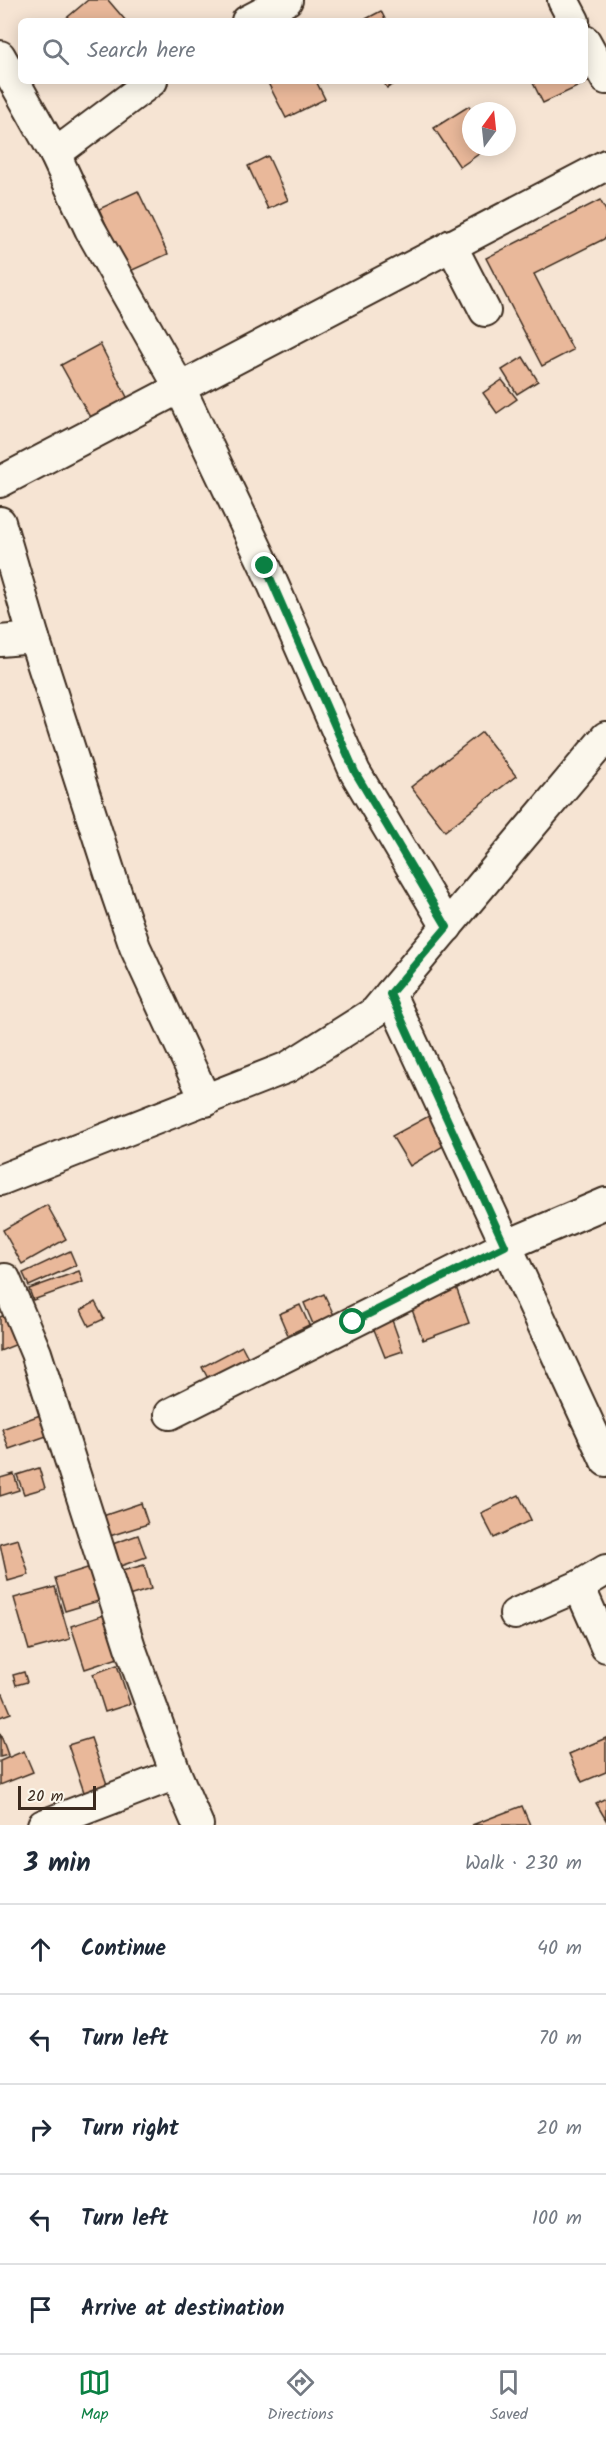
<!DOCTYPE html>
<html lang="en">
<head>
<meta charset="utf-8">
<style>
	:root { --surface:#fff; --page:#f2f2f3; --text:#1f2937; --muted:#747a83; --line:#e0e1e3; --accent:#0b8043 }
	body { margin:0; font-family:Kalam,sans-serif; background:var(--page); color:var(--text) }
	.compass { position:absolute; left:462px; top:102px; width:54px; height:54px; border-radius:50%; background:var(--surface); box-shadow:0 3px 15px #0003; rotate:15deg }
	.scale { position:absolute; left:18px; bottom:15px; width:78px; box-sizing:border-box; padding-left:6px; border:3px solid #3b2a1e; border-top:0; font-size:16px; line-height:21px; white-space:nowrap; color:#3b2a1e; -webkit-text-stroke:4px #fbf7ec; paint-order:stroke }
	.stop { position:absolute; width:18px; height:18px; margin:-14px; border:4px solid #0b8043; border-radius:50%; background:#fff }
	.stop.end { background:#0b8043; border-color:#fff; box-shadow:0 2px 6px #0008 }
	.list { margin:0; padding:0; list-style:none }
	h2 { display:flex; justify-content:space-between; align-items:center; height:78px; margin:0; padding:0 24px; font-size:26px }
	h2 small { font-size:20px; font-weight:400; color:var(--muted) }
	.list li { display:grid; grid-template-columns:39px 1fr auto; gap:18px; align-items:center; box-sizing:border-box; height:90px; padding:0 24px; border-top:2px solid var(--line) }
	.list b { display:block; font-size:22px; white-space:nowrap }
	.list em { font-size:20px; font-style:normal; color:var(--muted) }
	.icon { flex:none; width:33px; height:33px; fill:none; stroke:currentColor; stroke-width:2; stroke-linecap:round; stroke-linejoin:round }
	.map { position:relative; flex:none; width:606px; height:1825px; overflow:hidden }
	.search { position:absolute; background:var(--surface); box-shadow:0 3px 15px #0003; left:18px; right:18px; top:18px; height:66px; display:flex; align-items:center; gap:15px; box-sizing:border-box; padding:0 21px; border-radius:9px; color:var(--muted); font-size:22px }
	.sheet { height:528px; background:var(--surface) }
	nav { display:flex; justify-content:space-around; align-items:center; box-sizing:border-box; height:84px; border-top:2px solid var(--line); background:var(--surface); font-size:16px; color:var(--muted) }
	nav a { display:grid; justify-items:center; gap:3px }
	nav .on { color:var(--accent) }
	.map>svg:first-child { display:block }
	.building { fill:#e9b89a; stroke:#3b2a1e; stroke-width:1.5 }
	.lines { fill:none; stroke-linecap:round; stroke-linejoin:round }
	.street-casing { stroke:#3b2a1e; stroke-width:34 }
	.street { stroke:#fbf7ec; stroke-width:30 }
	.route { stroke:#0b8043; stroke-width:8 }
</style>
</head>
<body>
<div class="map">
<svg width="606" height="1825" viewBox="0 0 606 1825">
	<rect width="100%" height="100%" fill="#f6e4d3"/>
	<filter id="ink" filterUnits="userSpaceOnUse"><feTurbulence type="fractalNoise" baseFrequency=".0167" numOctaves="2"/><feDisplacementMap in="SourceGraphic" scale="12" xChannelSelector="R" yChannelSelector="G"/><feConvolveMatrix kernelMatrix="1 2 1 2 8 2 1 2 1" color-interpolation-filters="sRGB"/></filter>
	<g filter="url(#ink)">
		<g class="building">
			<polygon points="88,0 108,0 126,21 63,21"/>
			<polygon points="381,11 386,21 362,21"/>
			<polygon points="585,65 592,80 543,103 532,81 585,81"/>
			<polygon points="267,81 316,81 325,99 286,118"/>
			<polygon points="383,81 400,81 387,88"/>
			<polygon points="469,106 472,111 471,147 489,147 460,167 434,128"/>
			<polygon points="268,156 288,200 268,209 248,166"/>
			<polygon points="138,191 168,254 128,272 99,209"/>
			<polygon points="600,200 606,211 606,238 534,274 573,350 542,366 486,258"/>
			<polygon points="100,344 133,409 96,428 61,365"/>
			<polygon points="523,357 538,381 517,394 502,370"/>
			<polygon points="502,380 517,399 497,413 483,393"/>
			<polygon points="482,732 516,776 445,831 411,787"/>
			<polygon points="438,1111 450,1142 410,1166 392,1136"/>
			<polygon points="47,1205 66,1239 22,1264 3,1230"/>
			<polygon points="70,1251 76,1265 29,1286 23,1273"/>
			<polygon points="79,1271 83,1282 33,1300 29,1289"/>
			<polygon points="456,1287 469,1323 423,1340 410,1304"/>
			<polygon points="324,1294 334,1315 313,1324 304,1303"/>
			<polygon points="95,1302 104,1319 89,1326 81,1310"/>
			<polygon points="300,1305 309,1325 288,1335 279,1314"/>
			<polygon points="14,1311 27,1340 0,1351 0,1317"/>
			<polygon points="392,1320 403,1351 385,1357 373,1327"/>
			<polygon points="242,1346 253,1367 213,1388 202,1367"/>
			<polygon points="51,1411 58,1432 9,1449 2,1429"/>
			<polygon points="39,1468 45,1488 24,1494 17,1475"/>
			<polygon points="14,1474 19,1490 0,1496 0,1478"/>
			<polygon points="519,1495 531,1520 494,1538 481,1513"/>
			<polygon points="141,1503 148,1524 100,1539 94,1519"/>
			<polygon points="138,1535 146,1557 112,1569 104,1547"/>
			<polygon points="18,1539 29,1575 8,1581 0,1544"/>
			<polygon points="144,1565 151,1589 119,1599 111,1574"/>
			<polygon points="94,1566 105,1599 65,1611 55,1578"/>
			<polygon points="55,1587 70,1639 29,1650 14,1598"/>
			<polygon points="104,1615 118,1658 85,1669 71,1626"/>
			<polygon points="117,1665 130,1704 105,1712 93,1674"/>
			<polygon points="24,1672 27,1682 16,1685 13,1675"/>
			<polygon points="3,1694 11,1713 0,1717 0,1695"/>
			<polygon points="0,1733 8,1755 0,1757"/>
			<polygon points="91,1738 110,1793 87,1801 68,1745"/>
			<polygon points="606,1738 606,1772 582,1782 569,1754"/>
			<polygon points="24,1751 33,1772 0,1785 0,1761"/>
			<polygon points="606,1798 606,1820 596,1803"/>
			<polygon points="522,1806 530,1825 472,1825"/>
		</g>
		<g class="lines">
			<defs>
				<g id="street">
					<polyline points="563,0 574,21"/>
					<polyline points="247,21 287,0"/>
					<polyline points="585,41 606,79"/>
					<polyline points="0,56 55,154 90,229 180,388 265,566 355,772 447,927"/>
					<polyline points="55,154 152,81"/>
					<polyline points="451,245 485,311"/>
					<polyline points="0,482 606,165"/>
					<polyline points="0,522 34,638 117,895 135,947 206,1101"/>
					<polyline points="0,641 34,638"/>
					<polyline points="390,994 606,1461"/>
					<polyline points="0,1180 288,1067 375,1012 606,737"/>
					<polyline points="5,1279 36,1353 130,1647 176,1774 43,1825"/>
					<polyline points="170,1414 505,1246 606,1203"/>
					<polyline points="579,1586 606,1647"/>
					<polyline points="515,1614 579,1586 606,1570"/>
					<polyline points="176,1774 198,1825"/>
				</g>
			</defs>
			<use href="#street" class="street-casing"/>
			<use href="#street" class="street"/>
		</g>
	</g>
	<g class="lines" filter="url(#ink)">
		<polyline class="route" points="265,566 355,772 447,927 390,994 505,1246 353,1322"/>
	</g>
</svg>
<svg class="compass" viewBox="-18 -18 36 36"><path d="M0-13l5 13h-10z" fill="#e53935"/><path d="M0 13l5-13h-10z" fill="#747a83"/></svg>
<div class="scale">20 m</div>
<div class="stop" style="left:353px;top:1322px"></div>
<div class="stop end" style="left:265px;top:566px"></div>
<div class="search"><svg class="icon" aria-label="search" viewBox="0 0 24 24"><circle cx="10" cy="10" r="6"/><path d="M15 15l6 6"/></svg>Search here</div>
</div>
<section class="sheet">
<h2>3 min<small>Walk · 230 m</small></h2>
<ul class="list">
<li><svg class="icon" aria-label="ahead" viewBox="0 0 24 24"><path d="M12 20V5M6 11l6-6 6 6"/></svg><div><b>Continue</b></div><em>40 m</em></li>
<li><svg class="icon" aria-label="left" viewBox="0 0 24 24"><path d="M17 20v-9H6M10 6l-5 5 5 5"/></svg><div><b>Turn left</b></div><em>70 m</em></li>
<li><svg class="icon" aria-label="right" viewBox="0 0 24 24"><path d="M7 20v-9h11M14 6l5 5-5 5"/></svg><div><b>Turn right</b></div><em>20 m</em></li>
<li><svg class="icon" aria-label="left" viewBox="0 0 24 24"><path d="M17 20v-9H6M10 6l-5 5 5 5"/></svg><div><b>Turn left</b></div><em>100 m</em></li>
<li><svg class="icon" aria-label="arrive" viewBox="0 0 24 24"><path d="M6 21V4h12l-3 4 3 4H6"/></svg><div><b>Arrive at destination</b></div></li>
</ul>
</section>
<nav>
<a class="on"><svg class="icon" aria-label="map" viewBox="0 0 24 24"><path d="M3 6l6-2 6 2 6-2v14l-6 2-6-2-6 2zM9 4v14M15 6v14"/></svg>Map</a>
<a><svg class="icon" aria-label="directions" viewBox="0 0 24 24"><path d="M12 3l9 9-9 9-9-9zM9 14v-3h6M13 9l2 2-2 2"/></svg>Directions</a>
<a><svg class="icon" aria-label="saved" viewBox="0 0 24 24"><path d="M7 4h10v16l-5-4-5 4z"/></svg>Saved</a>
</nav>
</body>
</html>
